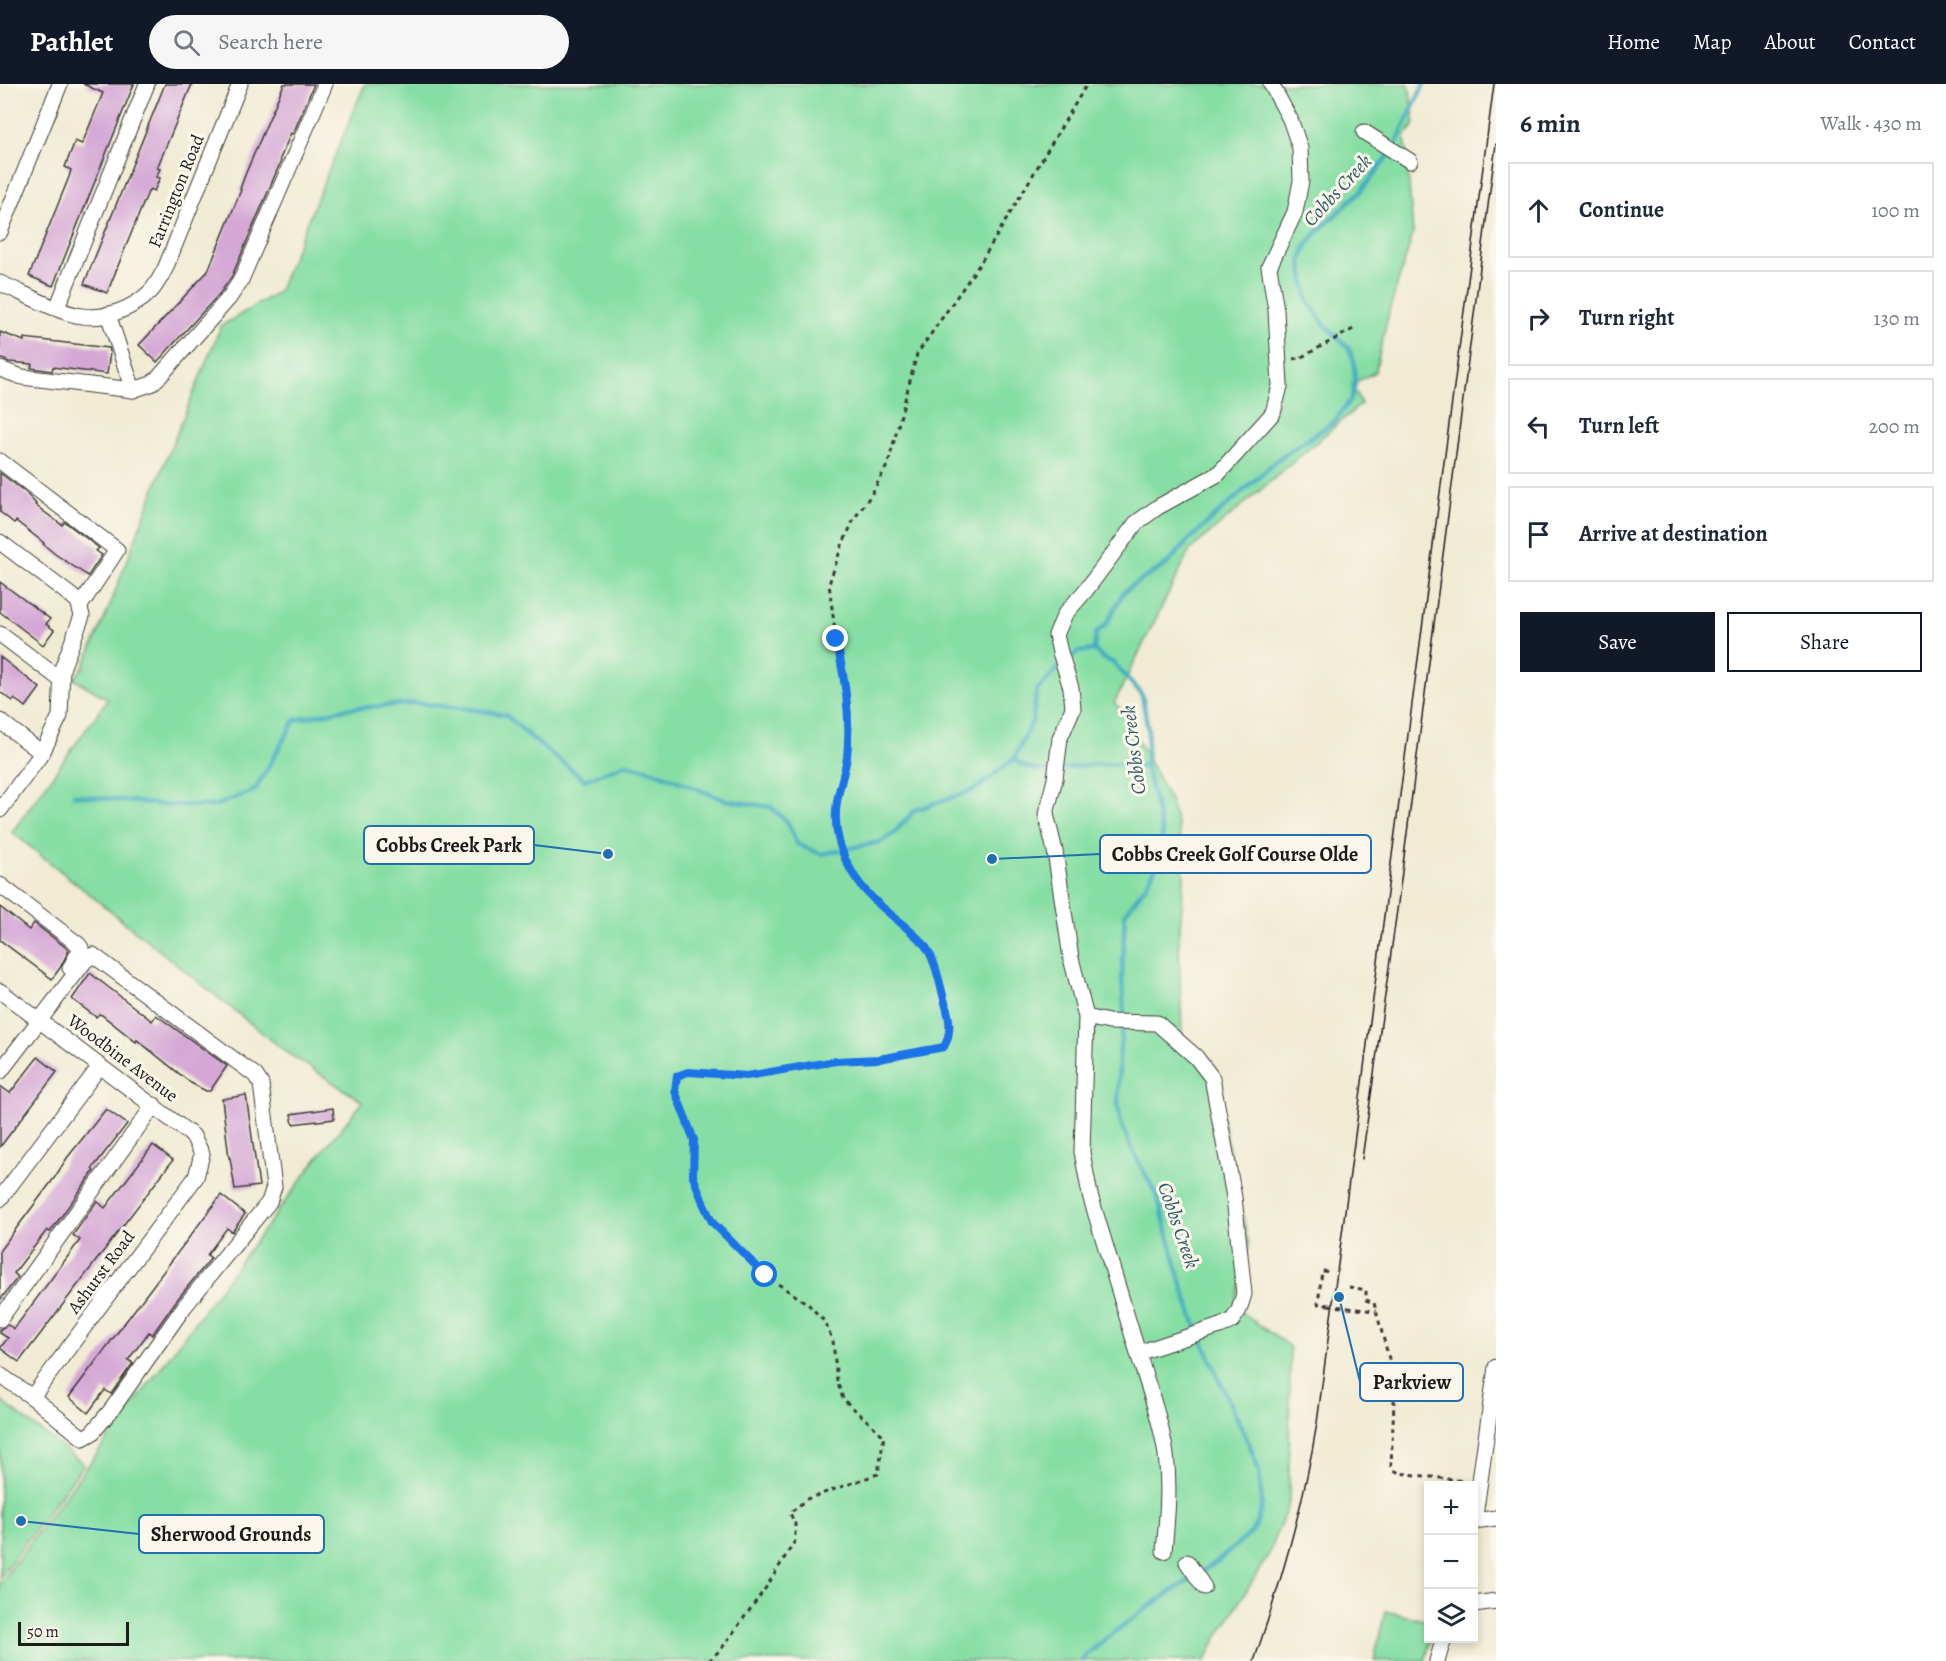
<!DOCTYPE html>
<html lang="en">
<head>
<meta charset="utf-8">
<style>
	:root { --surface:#fff; --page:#f6f6f7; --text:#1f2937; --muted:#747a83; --line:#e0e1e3; --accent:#111827 }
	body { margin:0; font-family:Alegreya,serif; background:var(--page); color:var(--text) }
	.controls { position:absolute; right:18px; bottom:18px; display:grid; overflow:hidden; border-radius:0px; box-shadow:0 3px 9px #0003 }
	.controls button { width:54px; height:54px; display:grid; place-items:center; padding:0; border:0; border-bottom:2px solid var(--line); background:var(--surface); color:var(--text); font:30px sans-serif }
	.scale { position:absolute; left:18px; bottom:15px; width:111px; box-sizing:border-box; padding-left:6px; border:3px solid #1c1c1c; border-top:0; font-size:16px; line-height:21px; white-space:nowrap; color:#1c1c1c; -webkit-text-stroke:4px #fbf7ec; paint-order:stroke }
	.stop { position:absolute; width:18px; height:18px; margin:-14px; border:4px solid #1a73e8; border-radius:50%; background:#fff }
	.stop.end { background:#1a73e8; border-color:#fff; box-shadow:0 2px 6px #0008 }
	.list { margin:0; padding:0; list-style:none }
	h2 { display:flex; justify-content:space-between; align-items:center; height:78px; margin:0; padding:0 24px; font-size:26px }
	h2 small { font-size:20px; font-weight:400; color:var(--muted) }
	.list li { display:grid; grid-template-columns:39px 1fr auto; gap:18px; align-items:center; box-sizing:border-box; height:96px; margin:0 12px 12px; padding:0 12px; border:2px solid var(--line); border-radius:0px }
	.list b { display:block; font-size:22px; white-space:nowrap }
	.list em { font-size:20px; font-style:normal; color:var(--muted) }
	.actions { display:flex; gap:12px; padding:18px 24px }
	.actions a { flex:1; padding:14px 0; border:2px solid var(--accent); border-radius:0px; text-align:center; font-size:21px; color:var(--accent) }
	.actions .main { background:var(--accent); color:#fff }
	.icon { flex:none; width:33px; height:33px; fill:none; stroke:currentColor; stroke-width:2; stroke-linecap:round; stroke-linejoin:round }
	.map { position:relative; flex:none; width:1496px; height:1577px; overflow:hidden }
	header { display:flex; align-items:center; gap:36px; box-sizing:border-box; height:84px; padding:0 30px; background:var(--accent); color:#fff }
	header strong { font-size:28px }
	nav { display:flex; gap:33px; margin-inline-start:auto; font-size:21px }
	.search { width:420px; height:54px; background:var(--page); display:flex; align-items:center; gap:15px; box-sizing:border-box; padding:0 21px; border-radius:33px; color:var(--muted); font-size:22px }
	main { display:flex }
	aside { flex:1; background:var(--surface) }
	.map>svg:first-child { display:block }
	.green { fill:#85dea3; stroke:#507d60; stroke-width:1.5 }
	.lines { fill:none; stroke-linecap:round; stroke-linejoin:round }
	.stream { stroke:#42acc1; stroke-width:4.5 }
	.building { fill:#d4a7d5 }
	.minor-casing { stroke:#3c3b38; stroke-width:17 }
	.path { stroke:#3c3b38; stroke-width:3; stroke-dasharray:4.5 4.5; stroke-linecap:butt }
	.minor { stroke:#fff; stroke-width:15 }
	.tram { stroke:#1c1c1c; stroke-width:1.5 }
	.path-bridge { stroke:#3c3b38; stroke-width:3; stroke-dasharray:4.5 4.5; stroke-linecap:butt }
	.route { stroke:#1a73e8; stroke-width:8 }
	.labels { text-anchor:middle; stroke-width:6; stroke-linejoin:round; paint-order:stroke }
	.street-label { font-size:18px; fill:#1c1c1c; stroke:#fbf7ec }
	.water-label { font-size:20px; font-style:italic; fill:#2d5d66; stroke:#fbf7ec }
	.leader { fill:none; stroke:#1f6fb2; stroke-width:2 }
	.callout-dot { fill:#1f6fb2; stroke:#fbf7ec; stroke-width:2 }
	.callout { fill:#fbf7ec; stroke:#1f6fb2; stroke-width:2 }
	.callout-label { font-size:20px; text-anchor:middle; font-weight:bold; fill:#1c1c1c }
</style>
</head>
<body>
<header>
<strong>Pathlet</strong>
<div class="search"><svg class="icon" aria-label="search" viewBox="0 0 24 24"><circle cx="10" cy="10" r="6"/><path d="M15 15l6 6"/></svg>Search here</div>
<nav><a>Home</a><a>Map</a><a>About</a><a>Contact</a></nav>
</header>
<main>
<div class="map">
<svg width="1496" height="1577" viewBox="0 0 1496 1577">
	<rect width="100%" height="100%" fill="#fbf7ec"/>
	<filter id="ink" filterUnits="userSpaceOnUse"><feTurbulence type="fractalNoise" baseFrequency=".0167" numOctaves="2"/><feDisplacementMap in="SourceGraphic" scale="12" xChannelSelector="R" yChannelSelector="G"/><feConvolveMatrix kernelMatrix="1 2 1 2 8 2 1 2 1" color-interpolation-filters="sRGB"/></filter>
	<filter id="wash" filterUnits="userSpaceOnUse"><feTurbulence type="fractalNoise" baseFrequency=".008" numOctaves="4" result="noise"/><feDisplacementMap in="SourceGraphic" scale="24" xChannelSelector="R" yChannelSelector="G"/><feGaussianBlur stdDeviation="1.35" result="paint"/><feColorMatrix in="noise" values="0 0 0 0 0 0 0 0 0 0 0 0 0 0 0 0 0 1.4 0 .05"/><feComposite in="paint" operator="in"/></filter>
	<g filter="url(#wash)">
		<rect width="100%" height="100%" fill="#f1ebd4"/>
		<g class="green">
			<polygon points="365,0 1409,0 1415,40 1405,52 1413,150 1390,224 1375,288 1352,300 1361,320 1190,466 1114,619 1122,626 1170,716 1179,746 1184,793 1179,857 1182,952 1213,988 1249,1161 1234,1223 1290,1263 1289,1418 1269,1470 1214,1559 1206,1577 0,1577 0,1499 325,1064 363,1018 286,968 12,748 108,615 74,595 84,582 110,521 161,388 221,242 278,208"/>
			<polygon points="0,1316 84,1380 0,1493"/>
			<polygon points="1385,1527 1428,1537 1428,1554 1431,1555 1425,1577 1374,1577"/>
		</g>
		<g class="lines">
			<g class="stream">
				<polyline points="1067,577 1078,568 1094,566"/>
				<path d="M1014 675C1037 695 1063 683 1090 681 1108 679 1127 680 1146 682"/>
				<polyline points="74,711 165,721 214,722 255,706 295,636 345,625 417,619 484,627 506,631 535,657 585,696 626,680 653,687 725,716 771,723 788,739 797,760 821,770 880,758 894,749 915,726 974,706 1014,675 1032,638 1037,606 1060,582"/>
				<polyline points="1082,1577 1086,1571 1104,1556 1144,1526 1218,1477 1251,1449 1258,1436 1262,1420 1259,1387 1250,1362 1218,1293 1193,1234 1179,1191 1158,1114 1130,1062 1121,1039 1118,1021 1119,973 1124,927 1122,895 1125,829 1147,800 1163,769 1162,748 1146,682 1148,646 1142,611 1114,579 1103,574 1094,566 1096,549 1106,541 1123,509 1133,501 1166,481 1192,453 1281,373 1334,338 1351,315 1355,301 1354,277 1349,265 1324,240 1308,217 1301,179 1302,173 1306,162 1314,151 1361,107 1393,66 1424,0"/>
			</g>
		</g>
		<g id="blocks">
			<g class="building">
				<polygon points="83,0 134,0 53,202 29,192 69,93 71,86 65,83 75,57 82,60 103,9"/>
				<polygon points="165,0 192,0 157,84 160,85 156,93 160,94 154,107 150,105 148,108 107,209 84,200"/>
				<polygon points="284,0 314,0 293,50 291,49 280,75 281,77 232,192 221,208 157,278 139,261 208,187 241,106 240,105 245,91"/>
				<polygon points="0,248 24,257 24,254 109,264 110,268 107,290 53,283 52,287 31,284 32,280 9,278 0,274"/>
				<polygon points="0,389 24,407 36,420 35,421 62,441 65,438 99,464 96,467 102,471 88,492 55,470 43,460 44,459 16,437 14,439 0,428"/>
				<polygon points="0,498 50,535 46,540 54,546 43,561 0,528"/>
				<polygon points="0,573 40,604 26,623 14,615 13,617 0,608"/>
				<polygon points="0,823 29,846 34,839 69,866 60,884 52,895 0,856"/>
				<polygon points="90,889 152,937 156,931 227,982 210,1007 206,1007 191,999 137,956 136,958 102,931 99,930 96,933 72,915"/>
				<polygon points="38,973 57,988 0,1063 0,1002 10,1009"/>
				<polygon points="246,1011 259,1102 235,1105 230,1074 229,1074 222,1015"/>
				<polygon points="333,1024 334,1035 293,1040 291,1030"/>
				<polygon points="106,1025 127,1040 92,1085 94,1087 50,1148 47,1146 14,1189 18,1193 0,1216 0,1166 55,1093 67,1074"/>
				<polygon points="153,1061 173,1076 19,1278 0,1264 8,1254 0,1249 0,1245 8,1241 14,1245 80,1156 73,1151 97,1117 105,1124"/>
				<polygon points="221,1111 245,1130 232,1148 227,1144 207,1171 211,1174 176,1217 152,1251 149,1248 128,1276 133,1279 111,1310 105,1306 88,1329 69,1313"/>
			</g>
		</g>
	</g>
	<g filter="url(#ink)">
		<use href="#blocks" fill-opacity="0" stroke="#3c3b38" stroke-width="1.5"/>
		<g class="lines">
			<defs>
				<g id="minor">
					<polyline points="1364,48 1410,77"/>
					<polyline points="0,148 60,0"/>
					<path d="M0 199C21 208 61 230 82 232 105 236 134 224 150 208 156 202 161 192 165 185L240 0"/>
					<polyline points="57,224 147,0"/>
					<polyline points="0,285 22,293 133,306 108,230"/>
					<polyline points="133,306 151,300 160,292 229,214 241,196 325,0"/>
					<polyline points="0,377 117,466 80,522"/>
					<polyline points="0,458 78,517 82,532 62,585 60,632 42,669 0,726"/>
					<polyline points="0,550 61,596"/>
					<polyline points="0,637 42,669"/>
					<polyline points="0,801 79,861 81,864 70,884"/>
					<polyline points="0,907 193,1052 202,1070 196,1093 32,1313"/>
					<polyline points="1086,933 1082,1068 1090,1111 1138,1269 1220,1242 1232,1237 1239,1226 1244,1210 1234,1113 1212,994 1196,973 1157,939 1109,938 1086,933 1071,874 1055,767 1046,730 1055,695 1060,654 1073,624 1071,604 1060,568 1056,551 1065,530 1086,506 1136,439 1158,423 1218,390 1273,329 1280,302 1276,226 1269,183 1295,128 1301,97 1300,64 1290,35 1271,0"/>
					<polyline points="0,988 85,877 93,871 255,991 261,1000 274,1103 269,1118 184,1223 112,1325 92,1349 83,1354 32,1313 0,1291"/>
					<polyline points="0,1115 100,982"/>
					<polyline points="0,1235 154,1021"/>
					<path d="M1138 1269C1148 1302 1161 1336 1166 1371 1170 1403 1167 1435 1164 1467"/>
					<polyline points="1474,1437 1496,1434"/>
					<polyline points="1474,1439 1496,1283"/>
					<polyline points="1187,1478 1204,1503"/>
					<polyline points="1474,1520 1496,1517"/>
					<polyline points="1437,1577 1444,1554"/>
				</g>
			</defs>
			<use href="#minor" class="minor-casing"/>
			<g class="path">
				<polyline points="1293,275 1300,274 1355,244"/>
				<polyline points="1349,1203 1366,1206 1366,1216 1374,1219 1395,1297 1391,1381 1394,1386 1399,1389 1465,1397"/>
				<polyline points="1329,1221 1318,1220 1322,1187 1331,1188"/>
				<polyline points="1348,1224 1376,1227"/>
				<polyline points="709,1577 722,1564 767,1502 795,1457 795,1440 790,1429 807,1415 878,1390 884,1352 843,1315 837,1297 833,1257 824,1237 808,1220 765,1191 712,1138 704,1121 693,1092 695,1056 675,1007 677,992 688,988 747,991 836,977 879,975 944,963 949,953 950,937 935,882 924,860 866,807 853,789 838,756 835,743 837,718 847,674 849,625 846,600 836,555 829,500 841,464 854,435 871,411 888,380 917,270 981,178 1087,0"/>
			</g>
			<use href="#minor" class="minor"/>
			<g class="tram">
				<polyline points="1362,1075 1398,819 1496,60"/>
				<path d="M1254 1577C1281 1499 1304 1420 1317 1339L1494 0"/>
			</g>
			<polyline class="path-bridge" points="1329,1221 1348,1224"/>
		</g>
	</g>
	<g class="lines" filter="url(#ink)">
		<path class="route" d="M765 1191 712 1138 704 1121 693 1092 694 1056 675 1007 677 992 688 988 747 992 836 977 879 975 944 963C953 946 949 932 944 915 939 897 935 873 923 859 900 835 869 818 852 788 839 766 833 743 837 718 839 703 845 688 847 673 851 632 845 595 836 555"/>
	</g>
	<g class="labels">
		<g class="street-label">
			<text transform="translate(176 107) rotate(-68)" y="6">Farrington Road</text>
			<text transform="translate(123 974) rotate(37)" y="6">Woodbine Avenue</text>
			<text transform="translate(101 1188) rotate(-53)" y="6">Ashurst Road</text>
		</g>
		<g class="water-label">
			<text transform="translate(1337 106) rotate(-47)" y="7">Cobbs Creek</text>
			<text transform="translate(1133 666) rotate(-97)" y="7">Cobbs Creek</text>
			<text transform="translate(1179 1141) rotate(71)" y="7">Cobbs Creek</text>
		</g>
	</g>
	<path class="leader" d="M608 770L534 761M992 775L1100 770M1339 1213L1360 1298M21 1437L139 1450"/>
	<g class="callout-dot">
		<circle cx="608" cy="770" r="6"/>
		<circle cx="992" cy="775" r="6"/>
		<circle cx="1339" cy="1213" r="6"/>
		<circle cx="21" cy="1437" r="6"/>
	</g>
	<g class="callout">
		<rect x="364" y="742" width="170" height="38" rx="6"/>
		<rect x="1100" y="751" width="271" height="38" rx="6"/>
		<rect x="1360" y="1279" width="103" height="38" rx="6"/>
		<rect x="139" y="1431" width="185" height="38" rx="6"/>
	</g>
	<g class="callout-label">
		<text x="449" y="768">Cobbs Creek Park</text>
		<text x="1235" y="777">Cobbs Creek Golf Course Olde</text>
		<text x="1412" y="1305">Parkview</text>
		<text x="231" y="1457">Sherwood Grounds</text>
	</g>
</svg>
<div class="controls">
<button>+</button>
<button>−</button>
<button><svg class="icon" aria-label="layers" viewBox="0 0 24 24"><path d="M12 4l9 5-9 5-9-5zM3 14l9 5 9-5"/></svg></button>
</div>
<div class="scale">50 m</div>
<div class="stop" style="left:765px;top:1191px"></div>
<div class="stop end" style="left:836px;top:555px"></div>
</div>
<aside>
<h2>6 min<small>Walk · 430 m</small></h2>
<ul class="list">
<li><svg class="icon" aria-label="ahead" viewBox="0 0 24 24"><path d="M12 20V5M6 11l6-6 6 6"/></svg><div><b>Continue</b></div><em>100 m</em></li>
<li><svg class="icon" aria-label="right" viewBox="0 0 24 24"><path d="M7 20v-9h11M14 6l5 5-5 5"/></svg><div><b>Turn right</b></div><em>130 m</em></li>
<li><svg class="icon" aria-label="left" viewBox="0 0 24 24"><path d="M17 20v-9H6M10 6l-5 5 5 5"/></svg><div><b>Turn left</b></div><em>200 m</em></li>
<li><svg class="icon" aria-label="arrive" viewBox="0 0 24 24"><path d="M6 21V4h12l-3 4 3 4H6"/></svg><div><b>Arrive at destination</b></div></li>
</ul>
<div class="actions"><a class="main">Save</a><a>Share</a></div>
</aside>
</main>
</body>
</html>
